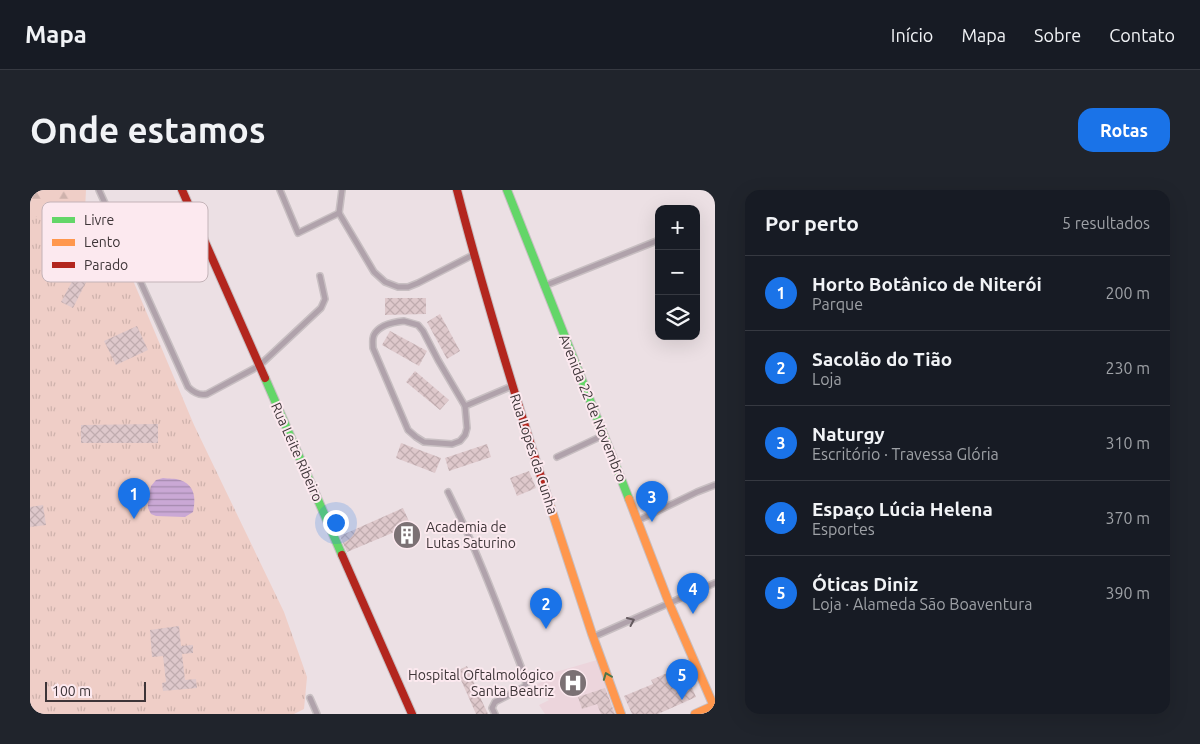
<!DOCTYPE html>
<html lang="pt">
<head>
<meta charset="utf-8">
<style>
	:root { --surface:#171b24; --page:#20242c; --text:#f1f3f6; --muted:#9ea1a6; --line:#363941; --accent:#1a73e8 }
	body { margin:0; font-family:Ubuntu,sans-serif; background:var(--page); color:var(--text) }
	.controls { position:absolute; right:15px; top:15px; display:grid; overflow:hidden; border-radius:10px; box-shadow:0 5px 20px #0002 }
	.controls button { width:45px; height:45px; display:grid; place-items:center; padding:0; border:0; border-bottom:1px solid var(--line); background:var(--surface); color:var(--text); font:25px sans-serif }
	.scale { position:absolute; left:15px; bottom:12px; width:101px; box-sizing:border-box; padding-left:5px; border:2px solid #3e3538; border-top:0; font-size:14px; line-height:18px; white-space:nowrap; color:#3e3538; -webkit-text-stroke:4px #fce9ef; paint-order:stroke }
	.you { position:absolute; left:305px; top:332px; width:18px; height:18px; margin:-12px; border:4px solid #fff; border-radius:50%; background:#1a73e8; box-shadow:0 0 0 8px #1a73e833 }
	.badge { display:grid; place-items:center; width:32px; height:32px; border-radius:50%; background:var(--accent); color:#fff; font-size:16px; font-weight:700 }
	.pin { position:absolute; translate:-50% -41px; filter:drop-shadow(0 1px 2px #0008) }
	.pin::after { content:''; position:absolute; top:26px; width:18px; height:15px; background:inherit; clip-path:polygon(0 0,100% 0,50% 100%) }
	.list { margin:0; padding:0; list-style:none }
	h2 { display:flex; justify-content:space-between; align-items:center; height:65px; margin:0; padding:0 20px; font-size:21px }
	h2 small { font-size:16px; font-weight:400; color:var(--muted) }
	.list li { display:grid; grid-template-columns:32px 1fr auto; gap:15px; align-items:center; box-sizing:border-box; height:75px; padding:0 20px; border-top:1px solid var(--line) }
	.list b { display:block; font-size:19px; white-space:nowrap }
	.list p { margin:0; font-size:16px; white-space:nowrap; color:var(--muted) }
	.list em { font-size:16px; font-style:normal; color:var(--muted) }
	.icon { flex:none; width:28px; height:28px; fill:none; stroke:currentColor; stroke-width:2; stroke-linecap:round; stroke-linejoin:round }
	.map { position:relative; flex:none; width:685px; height:524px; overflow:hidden; border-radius:15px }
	header { display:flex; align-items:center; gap:30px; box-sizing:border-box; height:70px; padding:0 25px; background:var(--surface); border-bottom:1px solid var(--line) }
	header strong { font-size:24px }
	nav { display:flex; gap:28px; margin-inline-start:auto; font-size:18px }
	.intro { display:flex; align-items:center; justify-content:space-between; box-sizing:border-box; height:120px; padding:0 30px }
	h1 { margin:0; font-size:35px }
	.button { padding:12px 22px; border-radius:15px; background:var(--accent); color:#fff; font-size:18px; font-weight:700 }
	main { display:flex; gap:30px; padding:0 30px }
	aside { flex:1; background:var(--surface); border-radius:15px; box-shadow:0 5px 20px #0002 }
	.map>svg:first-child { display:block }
	.built { fill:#ecd5dc }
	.forest { fill:url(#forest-firs) }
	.park { fill:url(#park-tufts) }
	.water { fill:url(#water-rules) }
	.building { fill:url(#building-cross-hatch) }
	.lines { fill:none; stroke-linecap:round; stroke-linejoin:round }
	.street-casing { stroke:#c8bfc2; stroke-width:8 }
	.fast-casing { stroke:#c8bfc2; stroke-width:10 }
	.slow-casing { stroke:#c8bfc2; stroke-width:10 }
	.jam-casing { stroke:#c8bfc2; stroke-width:10 }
	.street { stroke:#b0a2ab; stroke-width:5 }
	.fast { stroke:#63d668; stroke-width:8 }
	.slow { stroke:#ff974d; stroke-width:8 }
	.jam { stroke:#b3261e; stroke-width:8 }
	.oneway { stroke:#665b60 }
	.oneway2 { stroke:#4d754b }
	.labels { text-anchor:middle; stroke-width:4; stroke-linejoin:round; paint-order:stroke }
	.street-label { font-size:14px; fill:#3e3538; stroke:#fce9ef }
	.poi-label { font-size:14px; fill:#3e3538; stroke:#fce9ef; text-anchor:start }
	.key { fill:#fce9ef; stroke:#c3b3b8; stroke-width:1 }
	.key-label { font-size:14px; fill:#3e3538 }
</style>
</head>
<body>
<header>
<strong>Mapa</strong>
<nav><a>Início</a><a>Mapa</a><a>Sobre</a><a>Contato</a></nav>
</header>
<div class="intro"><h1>Onde estamos</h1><a class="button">Rotas</a></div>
<main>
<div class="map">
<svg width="685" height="524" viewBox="0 0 685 524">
	<defs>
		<pattern id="forest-firs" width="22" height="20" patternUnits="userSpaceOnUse" patternTransform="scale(1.25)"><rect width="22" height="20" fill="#efcec7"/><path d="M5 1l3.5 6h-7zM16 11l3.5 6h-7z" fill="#ceb2ac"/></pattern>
		<pattern id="park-tufts" width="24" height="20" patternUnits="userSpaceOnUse" patternTransform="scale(1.25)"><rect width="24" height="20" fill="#efcec7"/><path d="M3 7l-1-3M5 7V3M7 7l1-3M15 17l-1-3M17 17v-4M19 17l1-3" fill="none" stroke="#ceb2ac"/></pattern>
		<pattern id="water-rules" width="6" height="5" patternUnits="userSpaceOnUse" patternTransform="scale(1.25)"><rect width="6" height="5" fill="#caa8d5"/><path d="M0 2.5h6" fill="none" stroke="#a58aae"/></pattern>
		<pattern id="building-cross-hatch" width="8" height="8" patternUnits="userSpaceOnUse" patternTransform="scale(1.25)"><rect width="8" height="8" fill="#dec8cb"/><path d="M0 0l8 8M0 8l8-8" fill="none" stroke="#c0acaf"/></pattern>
	</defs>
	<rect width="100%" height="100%" fill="#ece0e4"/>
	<polygon class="built" points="567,470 585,524 515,524 509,515 519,510 500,497 521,488 519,484"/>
	<polygon class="forest" points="0,0 56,0 55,20 36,58 0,54"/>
	<polygon class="park" points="75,24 164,235 254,422 277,487 274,519 264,524 0,524 0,27"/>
	<path class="water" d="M133 288C139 289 145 288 150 290 165 295 166 308 163 322L155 327 126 326 121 324 118 318V311L121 296 126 290Z"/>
	<g class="building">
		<polygon points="47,82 58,88 43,118 31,112"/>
		<polygon points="355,108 396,108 396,124 355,125"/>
		<polygon points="410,124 430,161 417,169 397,132"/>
		<polygon points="107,136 118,160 86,175 74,151"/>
		<polygon points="360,141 397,161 389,176 352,155"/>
		<polygon points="385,181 419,210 410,220 376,192"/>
		<polygon points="128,234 128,253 51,253 51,235"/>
		<polygon points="371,253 411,268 405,283 366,268"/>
		<polygon points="457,254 461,267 419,281 415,268"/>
		<polygon points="499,281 506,298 487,306 480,288"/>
		<polygon points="13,315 16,335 0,337 0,317"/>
		<polygon points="373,318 386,347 372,352 367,341 317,362 310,346"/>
		<polygon points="149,436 151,456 163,455 163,463 152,464 155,490 166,489 167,498 133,501 132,493 136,492 133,466 122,467 120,440"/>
		<polygon points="437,476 450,507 458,524 446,524 427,481"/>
		<polygon points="653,476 666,507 628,524 602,524 594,506 623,494 621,490"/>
		<polygon points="575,498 585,524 571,524 567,514 552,519 548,507"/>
	</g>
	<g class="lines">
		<defs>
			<g id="street">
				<path d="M69 0 158 197C163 202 169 206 177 204L229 176 291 118 295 109 290 86"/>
				<polyline points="250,0 268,43 309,23"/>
				<polyline points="309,23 344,82 355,92 368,97 378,97 388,93 443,65"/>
				<polyline points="309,23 312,0"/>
				<polyline points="514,96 629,50"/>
				<path d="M374 131 388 135 393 141 408 170 435 216 437 238 435 245 430 251 422 254 394 252 386 247 378 240 343 158C343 154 342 149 344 145 349 135 364 132 374 131Z"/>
				<polyline points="435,216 482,196"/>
				<polyline points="527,267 574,245"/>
				<path d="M418 302C448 362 471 425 495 487L496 494 494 497 465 512 462 518 465 524"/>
				<polyline points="607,331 667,302 685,295"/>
				<polyline points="563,447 685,393"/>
				<polyline points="280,508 287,524"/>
			</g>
			<g id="fast">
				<polyline points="477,0 599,309"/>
				<polyline points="235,188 312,365"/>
			</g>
			<g id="slow">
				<polyline points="599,309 639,413 685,519"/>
				<polyline points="519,312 562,444 591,524"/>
				<polyline points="665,524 685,515"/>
			</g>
			<g id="jam">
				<polyline points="152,0 235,188"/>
				<path d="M427 0C454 105 486 209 519 312"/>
				<polyline points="312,365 382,524"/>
			</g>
		</defs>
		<use href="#street" class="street-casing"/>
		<use href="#fast" class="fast-casing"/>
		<use href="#slow" class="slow-casing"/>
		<use href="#jam" class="jam-casing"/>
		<use href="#street" class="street"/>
		<use href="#fast" class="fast"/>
		<use href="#slow" class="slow"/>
		<use href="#jam" class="jam"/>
	</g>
	<defs><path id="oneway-chevron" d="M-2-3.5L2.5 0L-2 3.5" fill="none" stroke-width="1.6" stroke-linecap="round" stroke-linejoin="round" transform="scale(1.25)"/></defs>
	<use class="oneway" href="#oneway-chevron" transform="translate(601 431) rotate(-24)"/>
	<use class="oneway2" href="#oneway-chevron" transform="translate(577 486) rotate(-111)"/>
	<defs>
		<symbol id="building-disc" viewBox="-11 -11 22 22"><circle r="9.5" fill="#7b7174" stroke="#fce9ef"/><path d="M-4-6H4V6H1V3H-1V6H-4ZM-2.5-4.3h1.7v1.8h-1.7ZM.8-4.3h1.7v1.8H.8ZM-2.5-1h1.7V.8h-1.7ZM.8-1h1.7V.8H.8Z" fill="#fff"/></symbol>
		<symbol id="hospital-disc" viewBox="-11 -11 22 22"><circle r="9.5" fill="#7b7174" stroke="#fce9ef"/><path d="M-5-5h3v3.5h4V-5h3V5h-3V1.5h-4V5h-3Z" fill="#fff"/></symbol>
	</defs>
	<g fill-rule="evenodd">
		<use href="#building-disc" x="361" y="329" width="32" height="32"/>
		<use href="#hospital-disc" x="527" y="477" width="32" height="32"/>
	</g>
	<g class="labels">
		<g class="street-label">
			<text transform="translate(563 218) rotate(68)" y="5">Avenida 22 de Novembro</text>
			<text transform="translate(267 262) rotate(66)" y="5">Rua Leite Ribeiro</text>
			<text transform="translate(504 264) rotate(72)" y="5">Rua Lopes da Cunha</text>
		</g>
		<g class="poi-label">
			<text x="396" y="342">Academia de<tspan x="396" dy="16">Lutas Saturino</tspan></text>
			<text x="524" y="490" text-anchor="end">Hospital Oftalmológico<tspan x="524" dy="16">Santa Beatriz</tspan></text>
		</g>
	</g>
	<rect x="12" y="12" width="166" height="80" rx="8" class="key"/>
	<rect x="22" y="27" width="23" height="6" fill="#63d668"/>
	<rect x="22" y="49" width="23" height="7" fill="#ff974d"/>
	<rect x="22" y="72" width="23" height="6" fill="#b3261e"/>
	<g class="key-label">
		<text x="54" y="35">Livre</text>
		<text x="54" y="57">Lento</text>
		<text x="54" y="80">Parado</text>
	</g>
</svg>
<div class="controls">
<button>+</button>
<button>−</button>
<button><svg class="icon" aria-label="layers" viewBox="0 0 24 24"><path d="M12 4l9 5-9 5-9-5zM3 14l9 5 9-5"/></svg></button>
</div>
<div class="scale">100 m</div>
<div class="you"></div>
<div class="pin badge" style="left:104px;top:329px">1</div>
<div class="pin badge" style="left:516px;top:439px">2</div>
<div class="pin badge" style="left:622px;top:332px">3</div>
<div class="pin badge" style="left:663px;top:424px">4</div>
<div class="pin badge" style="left:652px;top:510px">5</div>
</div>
<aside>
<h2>Por perto<small>5 resultados</small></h2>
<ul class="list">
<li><span class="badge">1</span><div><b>Horto Botânico de Niterói</b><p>Parque</p></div><em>200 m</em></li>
<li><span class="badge">2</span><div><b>Sacolão do Tião</b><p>Loja</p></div><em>230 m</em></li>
<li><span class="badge">3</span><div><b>Naturgy</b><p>Escritório · Travessa Glória</p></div><em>310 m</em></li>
<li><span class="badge">4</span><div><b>Espaço Lúcia Helena</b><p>Esportes</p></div><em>370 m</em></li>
<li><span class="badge">5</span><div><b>Óticas Diniz</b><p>Loja · Alameda São Boaventura</p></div><em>390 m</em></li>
</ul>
</aside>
</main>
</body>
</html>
